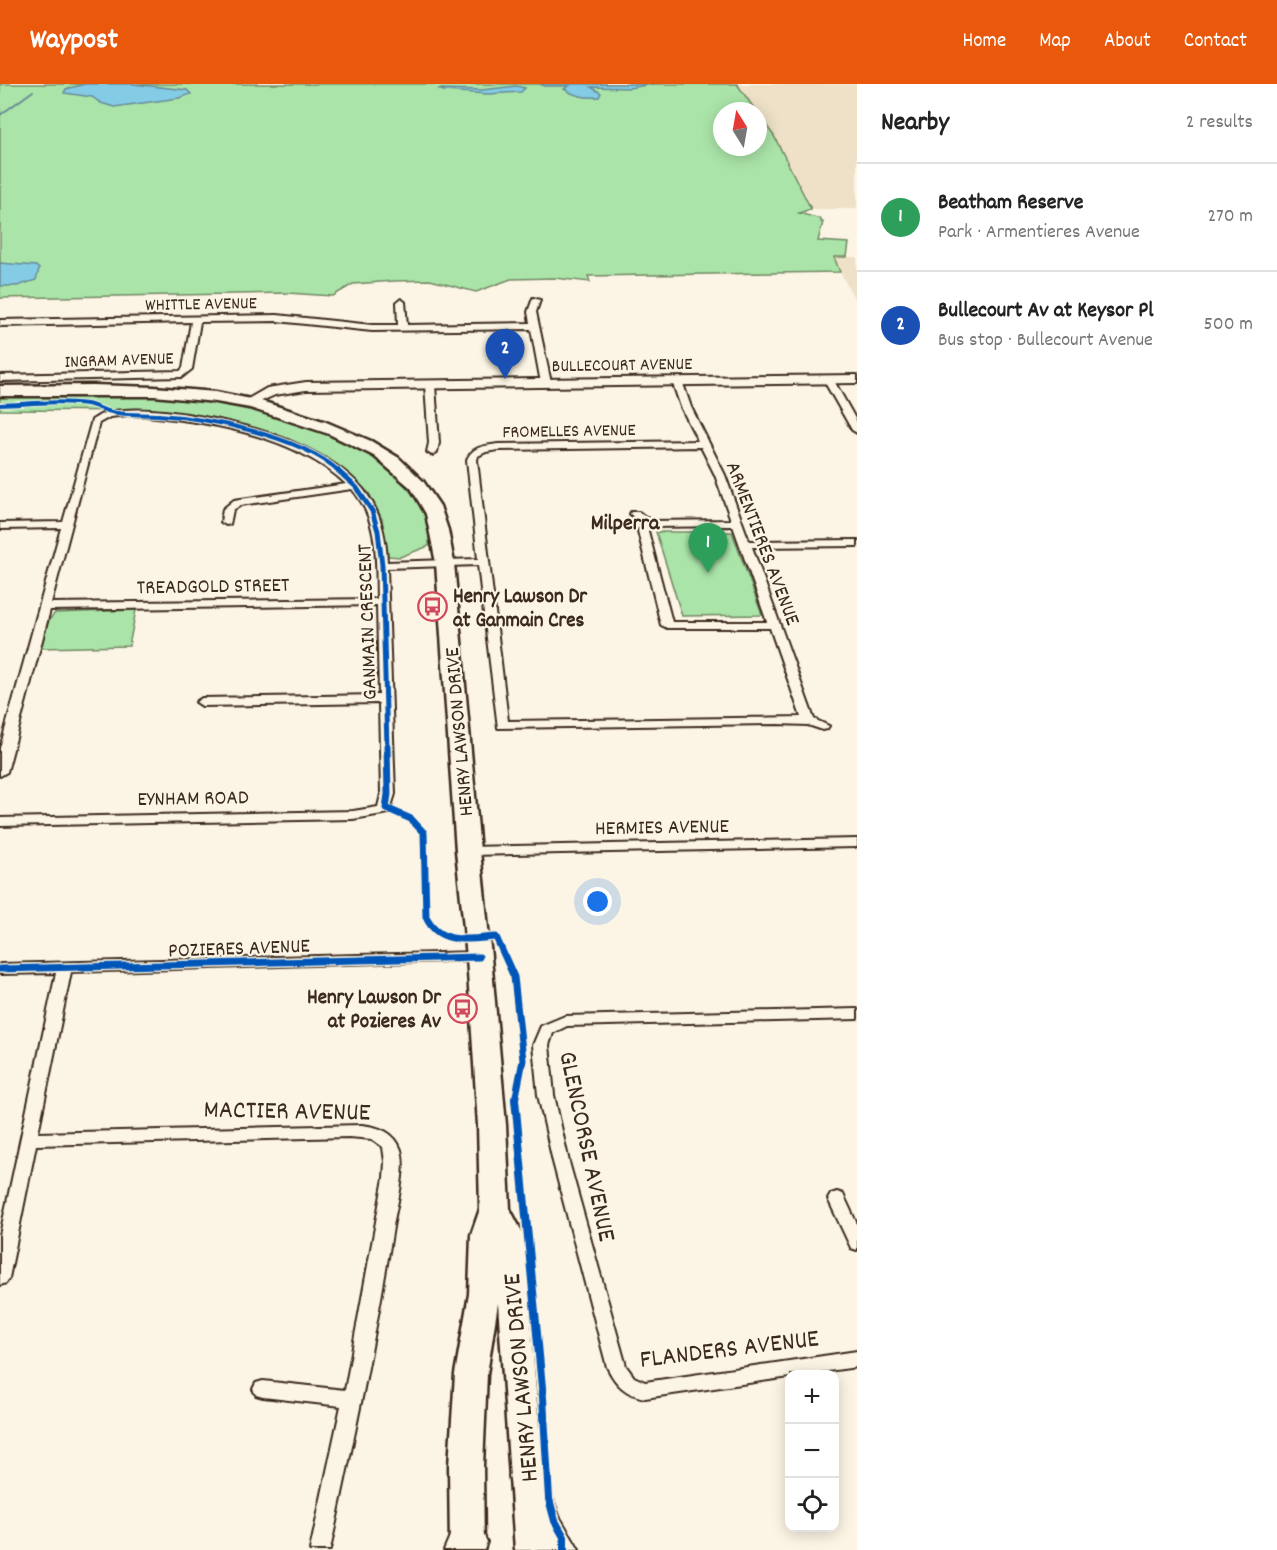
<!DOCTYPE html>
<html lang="en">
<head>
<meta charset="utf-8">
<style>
	:root { --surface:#fff; --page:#f2f2f2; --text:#222; --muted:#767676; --line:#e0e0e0; --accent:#ea580c }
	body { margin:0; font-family:Dekko,sans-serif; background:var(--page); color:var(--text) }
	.controls { position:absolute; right:18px; bottom:18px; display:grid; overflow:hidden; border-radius:12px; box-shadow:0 3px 15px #0003 }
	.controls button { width:54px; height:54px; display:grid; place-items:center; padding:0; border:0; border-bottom:2px solid var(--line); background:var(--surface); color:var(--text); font:30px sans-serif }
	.compass { position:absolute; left:713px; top:18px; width:54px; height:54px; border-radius:50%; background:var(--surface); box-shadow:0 3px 15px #0003; rotate:349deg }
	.you { position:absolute; left:598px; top:818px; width:21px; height:21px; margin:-15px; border:4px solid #fff; border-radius:50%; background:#1a73e8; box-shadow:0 0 0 9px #1a73e833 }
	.badge { display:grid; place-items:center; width:39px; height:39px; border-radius:50%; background:var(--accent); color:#fff; font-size:20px; font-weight:700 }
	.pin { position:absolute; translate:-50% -50px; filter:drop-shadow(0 2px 3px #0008) }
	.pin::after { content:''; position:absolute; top:32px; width:21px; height:18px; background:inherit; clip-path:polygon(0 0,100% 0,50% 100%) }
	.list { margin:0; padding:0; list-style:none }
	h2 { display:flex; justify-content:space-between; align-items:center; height:78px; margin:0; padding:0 24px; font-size:26px }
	h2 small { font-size:20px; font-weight:400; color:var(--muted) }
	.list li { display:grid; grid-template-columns:39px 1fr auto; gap:18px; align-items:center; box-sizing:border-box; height:108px; padding:0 24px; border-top:2px solid var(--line) }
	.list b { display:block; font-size:22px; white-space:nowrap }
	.list p { margin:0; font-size:20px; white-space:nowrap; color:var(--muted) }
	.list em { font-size:20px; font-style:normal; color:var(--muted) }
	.icon { flex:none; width:33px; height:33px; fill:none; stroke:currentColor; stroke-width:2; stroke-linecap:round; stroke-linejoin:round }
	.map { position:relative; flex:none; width:857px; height:1466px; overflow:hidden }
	header { display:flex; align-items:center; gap:36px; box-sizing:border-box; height:84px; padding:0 30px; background:var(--accent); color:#fff }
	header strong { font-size:28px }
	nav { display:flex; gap:33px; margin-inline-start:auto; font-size:21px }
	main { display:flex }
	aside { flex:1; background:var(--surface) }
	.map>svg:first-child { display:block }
	.built { fill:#eee1c8 }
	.green { fill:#aae4a8; stroke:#728763; stroke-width:1.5 }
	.water { fill:#84cce5; stroke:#678b95; stroke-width:1.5 }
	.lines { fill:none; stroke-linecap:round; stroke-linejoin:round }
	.stream { stroke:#678b95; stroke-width:2 }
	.minor-casing { stroke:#3b2a1e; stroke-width:4 }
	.secondary-casing { stroke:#3b2a1e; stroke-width:4 }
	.primary-casing { stroke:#3b2a1e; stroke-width:5 }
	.motorway-casing { stroke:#3b2a1e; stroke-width:4 }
	.minor { fill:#fcf5e5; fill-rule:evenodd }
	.secondary { fill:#fcf5e5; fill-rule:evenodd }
	.primary { fill:#fcf5e5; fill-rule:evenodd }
	.motorway { fill:#fcf5e5; fill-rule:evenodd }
	.cycleway-far3-casing { stroke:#fcf5e5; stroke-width:6 }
	.cycleway-far2-casing { stroke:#fcf5e5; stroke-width:8 }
	.cycleway-far1-casing { stroke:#fcf5e5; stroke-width:10 }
	.cycleway-casing { stroke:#fcf5e5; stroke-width:12 }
	.cycleway-far3 { stroke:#0057b8; stroke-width:4 }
	.cycleway-far2 { stroke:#0057b8; stroke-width:5 }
	.cycleway-far1 { stroke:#0057b8; stroke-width:7 }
	.cycleway { stroke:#0057b8; stroke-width:8 }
	.labels { text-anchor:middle; stroke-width:4.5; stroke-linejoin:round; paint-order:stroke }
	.far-street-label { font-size:18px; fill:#3b2a1e; stroke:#fcf5e5 }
	.street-label { font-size:21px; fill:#3b2a1e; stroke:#fcf5e5 }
	.poi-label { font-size:21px; font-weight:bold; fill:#3b2a1e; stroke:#fcf5e5; text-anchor:start }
	.far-district-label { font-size:22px; font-weight:bold; fill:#3b2a1e; stroke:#fcf5e5 }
	.near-street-label { font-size:26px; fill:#3b2a1e; stroke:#fcf5e5 }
</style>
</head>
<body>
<header>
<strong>Waypost</strong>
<nav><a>Home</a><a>Map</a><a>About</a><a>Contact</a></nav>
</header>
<main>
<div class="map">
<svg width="857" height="1466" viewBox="0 0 857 1466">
	<rect width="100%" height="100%" fill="#fcf5e5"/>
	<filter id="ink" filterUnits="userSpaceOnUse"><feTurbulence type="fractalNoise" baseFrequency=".0167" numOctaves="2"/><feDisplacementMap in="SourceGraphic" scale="12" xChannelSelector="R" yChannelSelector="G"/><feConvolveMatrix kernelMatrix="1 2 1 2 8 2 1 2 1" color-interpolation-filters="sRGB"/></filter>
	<g filter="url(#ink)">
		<g class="built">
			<polygon points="737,0 857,0 857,125 811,125 774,52"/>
			<polygon points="833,173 857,173 857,220 840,188"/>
		</g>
		<g class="green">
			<polygon points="0,0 737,0 756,27 722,27 722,63 758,63 758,30 774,52 811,125 799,129 821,135 821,138 823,138 818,157 849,159 847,173 834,173 840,188 588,192 590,198 554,194 511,195 476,208 430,196 394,197 353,200 333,212 287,209 0,214"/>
			<path d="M0 311C46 311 92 309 137 311 214 314 343 338 398 394 418 414 431 433 429 462L400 473 388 472 382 435 369 409 328 375 289 356 253 343 211 334 154 327 0 326Z"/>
			<polygon points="656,448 732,448 762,531 682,532"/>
			<polygon points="136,526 129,562 41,564 49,536 55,529"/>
		</g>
		<g class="water">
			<polygon points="85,0 133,0 187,6 191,10 179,14 114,23 101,19 92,13 64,9 66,5"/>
			<path d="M540 0H653L629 4 591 3 601 9 599 13C584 14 575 12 564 5L569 2H544Z"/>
			<polygon points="516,2 525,4 521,8 488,10 444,7 438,5 482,6"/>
			<polygon points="0,179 36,182 39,185 36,196 17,202 0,202"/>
		</g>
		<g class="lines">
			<polyline class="stream" points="0,31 33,7"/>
			<defs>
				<g id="minor">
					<polygon points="533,214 540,216 536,228 551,299 546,302 541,299 531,245 372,247 277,237 200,238 192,285 182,293 0,297 0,291 180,287 183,284 191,238 0,242 0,236 277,231 372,241 398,241 397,218 401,215 405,218 407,241 530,239 528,228"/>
					<polygon points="828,292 833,295 857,338 857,349 852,346 823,295"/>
					<path d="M677 294 682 297 691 323 725 391 749 457 857 456V462L752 463 814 635 829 642 827 645 823 646 808 641 777 640 498 644 478 481 387 484 395 710 389 729 353 735 0 742V734L353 727 378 723 381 710 379 619 202 622 196 618 202 614 379 611 377 521 50 526 7 688 0 692V664L61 444 0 445V439L63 438 92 336C97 333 102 329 108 328 155 318 251 340 295 359 320 370 345 384 363 405 380 426 386 451 387 478L478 475 467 376C472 362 485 362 498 360L698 357 681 323 672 297ZM129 331C199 335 294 350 346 400L234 416 223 425 221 438 226 441 230 440 233 426 241 421 352 405C379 436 376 476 377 515L51 519 99 339 110 333ZM701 363 715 391 731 436 651 437 639 428H631L630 430 643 441 638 447 661 541 667 544H770L801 633 508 637 477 376 478 372 486 368 498 366ZM733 442 767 538H672L648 447 652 443Z"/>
					<polygon points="430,298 435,301 439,359 437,368 432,371 427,368 429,359 425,301"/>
					<polygon points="857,755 857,763 468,771 461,767 468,763"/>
					<path d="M479 868 484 870 486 873 484 876 71 888 38 1049 362 1041C379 1043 395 1048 401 1066 407 1086 396 1123 393 1143 376 1252 353 1359 330 1466H310L341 1322 263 1313 256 1311 253 1305 256 1299 263 1297 345 1306 384 1094 385 1078 383 1063 372 1055 349 1053 36 1061 9 1194 6 1199 0 1201V1151L56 889 0 890V880Z"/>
					<path d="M857 925V935L567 942 553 949 549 961 554 1011 569 1078 626 1282 634 1293 645 1298 857 1267V1283L806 1290H790V1293L645 1314C625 1310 616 1301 607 1283L553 1078 538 1011 533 961 541 942 565 932Z"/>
					<polygon points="837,1108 843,1110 857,1140 857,1166 851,1164 828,1115 831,1110"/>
				</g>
				<polygon id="secondary" points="857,291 857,299 306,306 275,311 248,323 241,319 267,304 306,298"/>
				<polygon id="primary" points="93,301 154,303 216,308 261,317 326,338 371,357 399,374 423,397 440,422 448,446 454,479 480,767 491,873 506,1041 510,1125 523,1150 549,1466 515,1466 498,1219 487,1290 483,1382 484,1466 450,1466 449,1382 455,1290 469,1210 471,1151 480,1125 478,1041 467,873 456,767 436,479 426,430 411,404 374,372 329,350 250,324 216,318 154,312 0,312 0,302"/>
				<g id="motorway">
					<polygon points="528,1375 541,1380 559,1432 579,1466 537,1466 523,1439 509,1392 515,1380"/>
					<polygon points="467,1440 481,1445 487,1458 484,1466 444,1466 453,1445"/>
				</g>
			</defs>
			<use href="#minor" class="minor-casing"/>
			<use href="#secondary" class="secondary-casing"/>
			<use href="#primary" class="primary-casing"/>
			<use href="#motorway" class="motorway-casing"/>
			<use href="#minor" class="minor"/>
			<use href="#secondary" class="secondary"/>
			<use href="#primary" class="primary"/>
			<use href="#motorway" class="motorway"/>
			<defs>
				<path id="cycleway-far3" d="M0 321C29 320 58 316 87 320 97 322 106 328 117 329 131 331 144 330 158 331 210 334 299 352 339 387"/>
				<polyline id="cycleway-far2" points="337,386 356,403 372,427 378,447 382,481 387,664"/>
				<g id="cycleway-far1">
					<path d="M387 662 388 710 386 724 411 735 424 749 426 833C439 862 470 855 496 853L514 893 523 976 515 1017"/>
					<polyline points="0,885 479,873"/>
				</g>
				<polyline id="cycleway" points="515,1015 543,1314 549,1415 555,1437 564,1453 564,1466"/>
			</defs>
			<use href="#cycleway-far3" class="cycleway-far3-casing"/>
			<use href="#cycleway-far2" class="cycleway-far2-casing"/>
			<use href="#cycleway-far1" class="cycleway-far1-casing"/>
			<use href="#cycleway" class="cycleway-casing"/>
			<use href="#cycleway-far3" class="cycleway-far3"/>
			<use href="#cycleway-far2" class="cycleway-far2"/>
			<use href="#cycleway-far1" class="cycleway-far1"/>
			<use href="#cycleway" class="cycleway"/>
		</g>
	</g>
	<defs>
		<symbol id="bus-ring" viewBox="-11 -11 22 22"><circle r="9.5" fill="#fcf5e5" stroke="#d1495b" stroke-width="1.5"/><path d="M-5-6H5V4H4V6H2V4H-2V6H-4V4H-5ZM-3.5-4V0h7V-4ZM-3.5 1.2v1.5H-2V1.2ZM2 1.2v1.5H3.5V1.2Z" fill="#d1495b"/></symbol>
	</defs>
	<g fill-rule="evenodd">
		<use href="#bus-ring" x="416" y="506" width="33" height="33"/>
		<use href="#bus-ring" x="446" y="908" width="33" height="33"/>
	</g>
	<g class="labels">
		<g class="far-street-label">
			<text transform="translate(201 219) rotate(-1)" y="6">WHITTLE AVENUE</text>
			<text transform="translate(119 275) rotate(-2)" y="6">INGRAM AVENUE</text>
			<text transform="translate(622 280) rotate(-1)" y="6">BULLECOURT AVENUE</text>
			<text transform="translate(569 346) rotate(-1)" y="6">FROMELLES AVENUE</text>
		</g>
		<g class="street-label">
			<text transform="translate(764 459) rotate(69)" y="7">ARMENTIERES AVENUE</text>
			<text transform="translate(213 501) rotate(-1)" y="7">TREADGOLD STREET</text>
			<text transform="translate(366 538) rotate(-92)" y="7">GANMAIN CRESCENT</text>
			<text transform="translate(458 648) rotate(-95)" y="7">HENRY LAWSON DRIVE</text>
			<text transform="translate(193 713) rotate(-1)" y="7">EYNHAM ROAD</text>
			<text transform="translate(662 742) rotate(-1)" y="7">HERMIES AVENUE</text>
			<text transform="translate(239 863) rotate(-2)" y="7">POZIERES AVENUE</text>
		</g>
		<g class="poi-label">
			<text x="453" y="518">Henry Lawson Dr<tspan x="453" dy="24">at Ganmain Cres</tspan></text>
			<text x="441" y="919" text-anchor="end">Henry Lawson Dr<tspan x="441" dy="24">at Pozieres Av</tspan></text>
		</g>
		<g class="far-district-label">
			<text x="625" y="445">Milperra</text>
		</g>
		<g class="near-street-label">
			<text transform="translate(287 1025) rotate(1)" y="9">MACTIER AVENUE</text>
			<text transform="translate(589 1062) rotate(78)" y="9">GLENCORSE AVENUE</text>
			<text transform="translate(729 1263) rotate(-7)" y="9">FLANDERS AVENUE</text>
			<text transform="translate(519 1294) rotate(-95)" y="9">HENRY LAWSON DRIVE</text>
		</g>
	</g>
</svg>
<div class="controls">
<button>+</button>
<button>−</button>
<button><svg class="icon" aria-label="locate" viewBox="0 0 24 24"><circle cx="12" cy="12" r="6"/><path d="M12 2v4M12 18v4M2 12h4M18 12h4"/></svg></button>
</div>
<svg class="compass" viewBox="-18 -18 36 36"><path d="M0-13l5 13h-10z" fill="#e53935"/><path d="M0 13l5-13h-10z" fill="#767676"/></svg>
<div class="you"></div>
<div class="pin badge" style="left:708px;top:489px;background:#2e9e5b">1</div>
<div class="pin badge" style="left:505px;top:295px;background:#1a4fb4">2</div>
</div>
<aside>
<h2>Nearby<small>2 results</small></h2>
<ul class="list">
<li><span class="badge" style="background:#2e9e5b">1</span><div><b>Beatham Reserve</b><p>Park · Armentieres Avenue</p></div><em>270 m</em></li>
<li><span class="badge" style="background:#1a4fb4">2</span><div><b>Bullecourt Av at Keysor Pl</b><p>Bus stop · Bullecourt Avenue</p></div><em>500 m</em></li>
</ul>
</aside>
</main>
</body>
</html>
